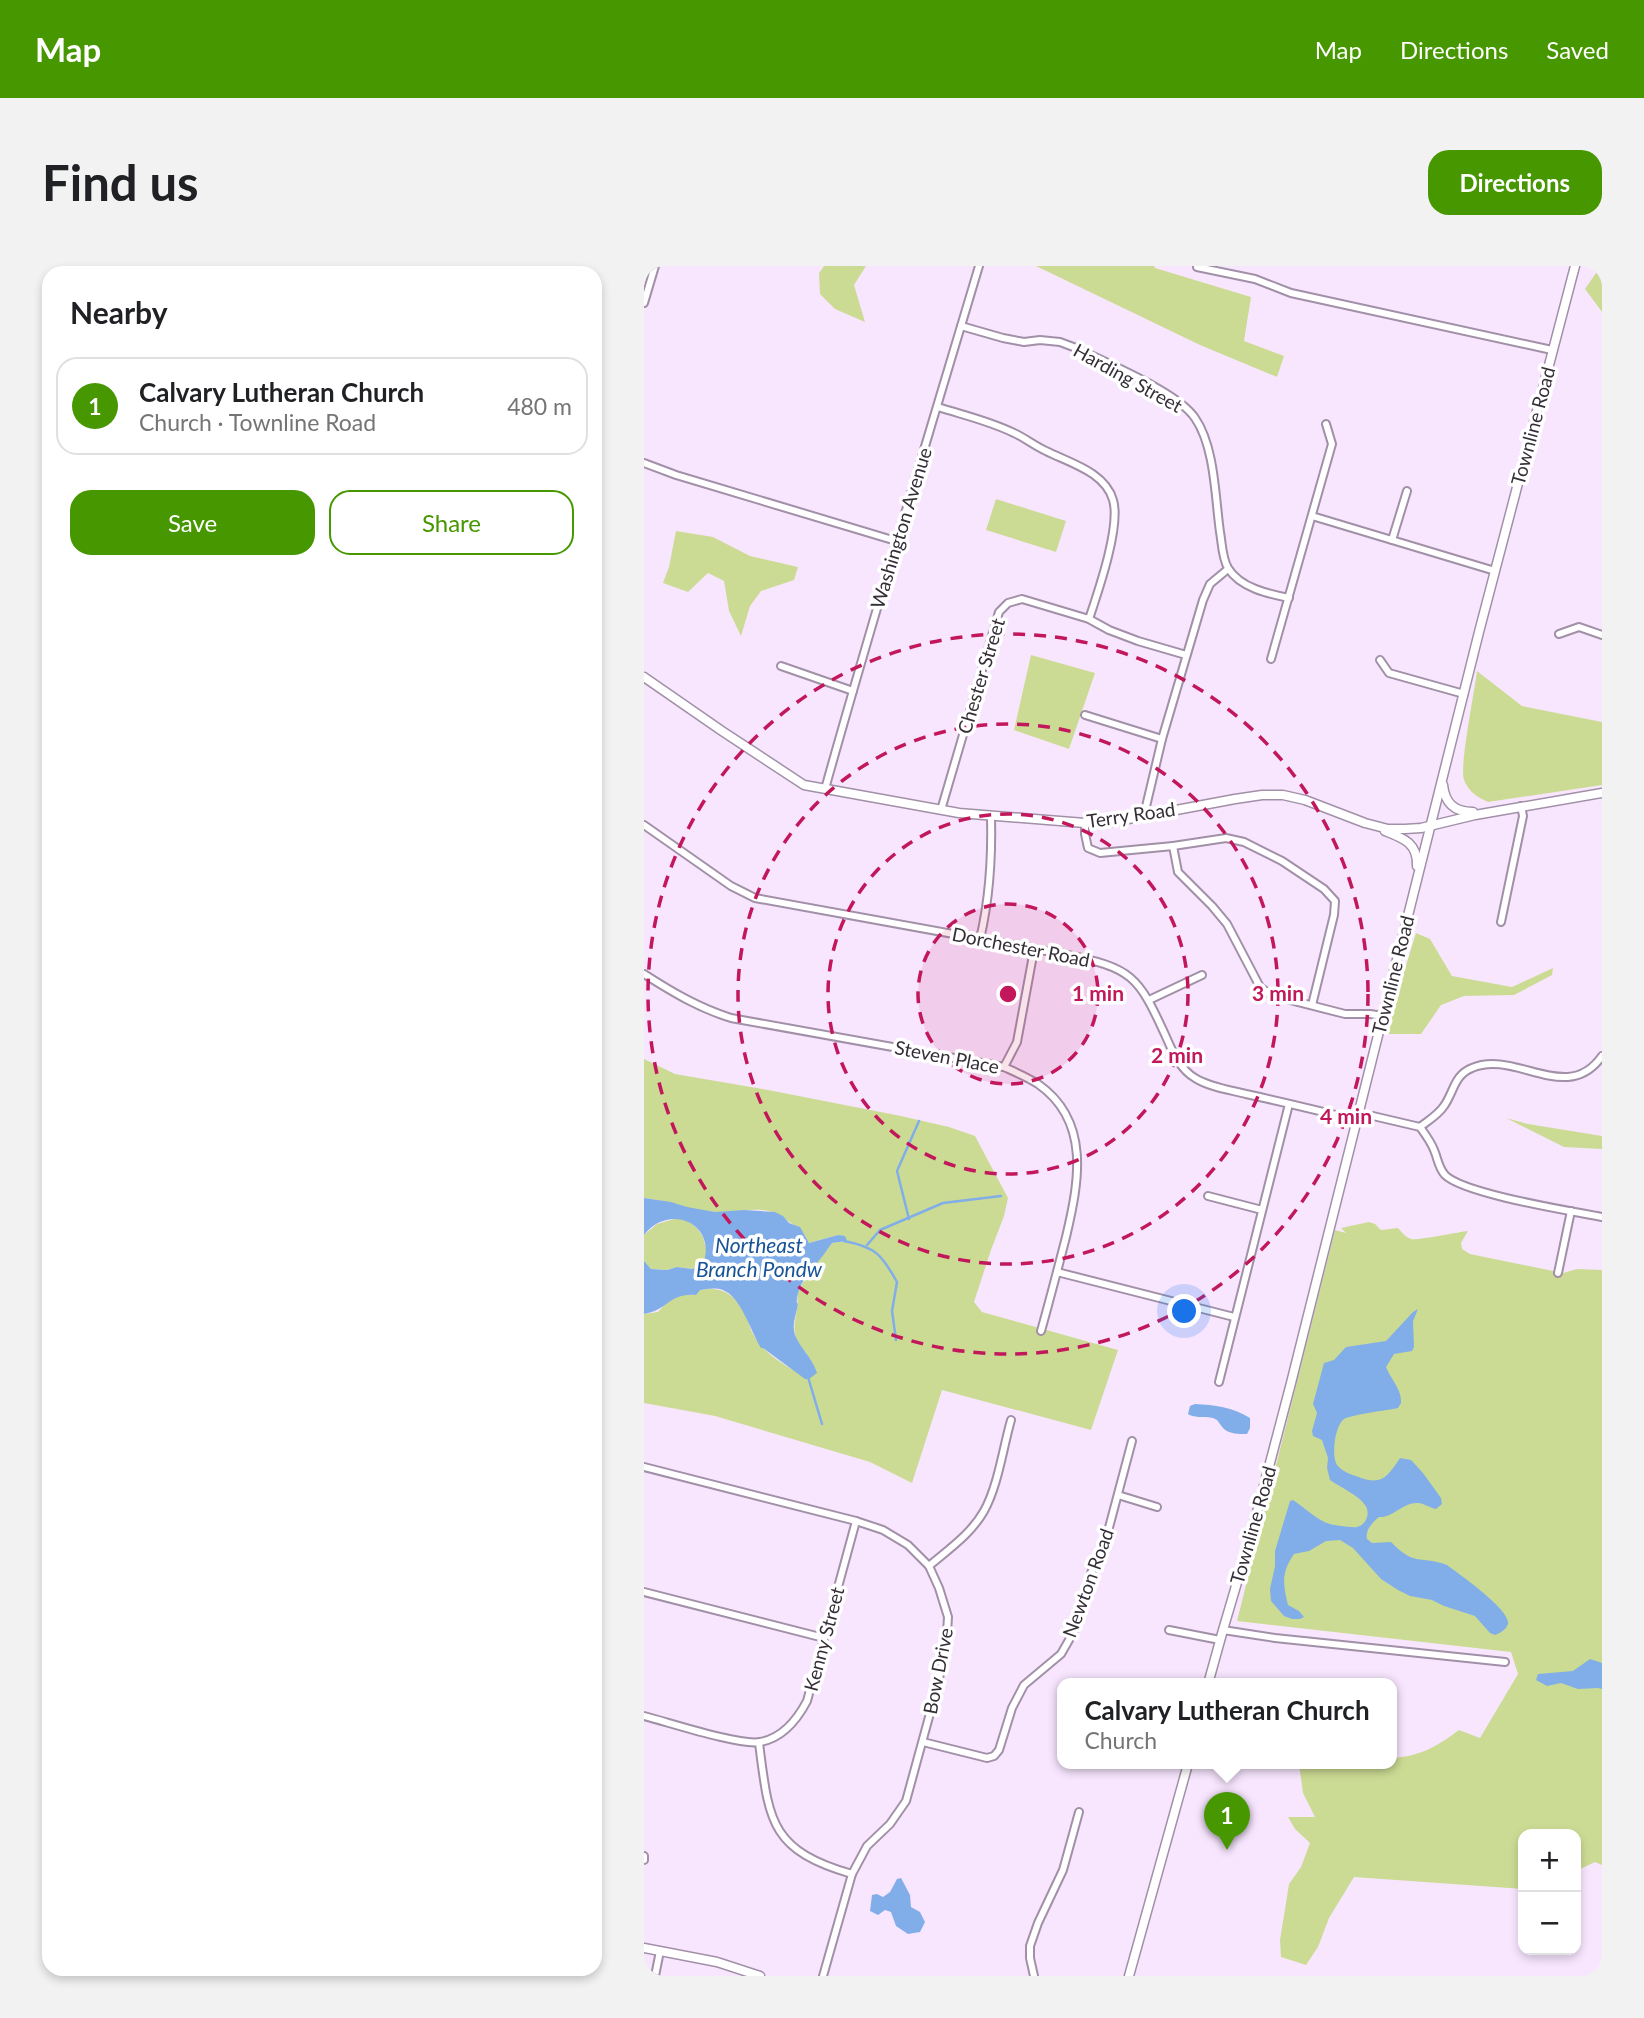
<!DOCTYPE html>
<html lang="en">
<head>
<meta charset="utf-8">
<style>
	:root { --surface:#fff; --page:#f2f2f2; --text:#202124; --muted:#757577; --line:#e0e0e0; --accent:#469700 }
	body { margin:0; font-family:Lato,sans-serif; background:var(--page); color:var(--text) }
	.controls { position:absolute; right:21px; bottom:21px; display:grid; overflow:hidden; border-radius:14px; box-shadow:0 4px 10px #0003 }
	.controls button { width:63px; height:63px; display:grid; place-items:center; padding:0; border:0; border-bottom:2px solid var(--line); background:var(--surface); color:var(--text); font:35px sans-serif }
	.you { position:absolute; left:541px; top:1046px; width:24px; height:24px; margin:-18px; border:5px solid #fff; border-radius:50%; background:#1a73e8; box-shadow:0 0 0 10px #1a73e833 }
	.badge { display:grid; place-items:center; width:46px; height:46px; border-radius:50%; background:var(--accent); color:#fff; font-size:23px; font-weight:700 }
	.pin { position:absolute; translate:-50% -58px; filter:drop-shadow(0 2px 4px #0008) }
	.pin::after { content:''; position:absolute; top:37px; width:24px; height:21px; background:inherit; clip-path:polygon(0 0,100% 0,50% 100%) }
	.popup { position:absolute; left:413px; top:1412px; width:340px; height:91px; box-sizing:border-box; display:grid; place-content:center; border-radius:14px; background:var(--surface); filter:drop-shadow(0 2px 5px #0005); font-size:23px; white-space:nowrap; color:var(--muted) }
	.popup b { font-size:26px; color:var(--text) }
	.popup::after { content:''; position:absolute; left:50%; top:100%; margin-left:-14px; border:14px solid transparent; border-top-color:var(--surface) }
	.list { margin:0; padding:0; list-style:none }
	h2 { display:flex; justify-content:space-between; align-items:center; height:91px; margin:0; padding:0 28px; font-size:30px }
	h2 small { font-size:23px; font-weight:400; color:var(--muted) }
	.list li { display:grid; grid-template-columns:46px 1fr auto; gap:21px; align-items:center; box-sizing:border-box; height:98px; margin:0 14px 14px; padding:0 14px; border:2px solid var(--line); border-radius:21px }
	.list b { display:block; font-size:26px; white-space:nowrap }
	.list p { margin:0; font-size:23px; white-space:nowrap; color:var(--muted) }
	.list em { font-size:23px; font-style:normal; color:var(--muted) }
	.actions { display:flex; gap:14px; padding:21px 28px }
	.actions a { flex:1; padding:16px 0; border:2px solid var(--accent); border-radius:21px; text-align:center; font-size:24px; color:var(--accent) }
	.actions .main { background:var(--accent); color:#fff }
	.map { position:relative; flex:none; width:958px; height:1710px; overflow:hidden; border-radius:21px }
	header { display:flex; align-items:center; gap:42px; box-sizing:border-box; height:98px; padding:0 35px; background:var(--accent); color:#fff }
	header strong { font-size:33px }
	nav { display:flex; gap:38px; margin-inline-start:auto; font-size:24px }
	.intro { display:flex; align-items:center; justify-content:space-between; box-sizing:border-box; height:168px; padding:0 42px }
	h1 { margin:0; font-size:49px }
	.button { padding:18px 32px; border-radius:21px; background:var(--accent); color:#fff; font-size:24px; font-weight:700 }
	main { display:flex; gap:42px; padding:0 42px }
	aside { flex:1; background:var(--surface); border-radius:21px; box-shadow:0 4px 10px #0003 }
	.map>svg:first-child { display:block }
	.green { fill:#ccdb94 }
	.water { fill:#81aee8 }
	.lines { fill:none; stroke-linecap:round; stroke-linejoin:round }
	.stream { stroke:#81aee8; stroke-width:2.5 }
	.minor-casing { stroke:#a190a7; stroke-width:10 }
	.tertiary-casing { stroke:#a190a7; stroke-width:11 }
	.minor { stroke:#fff; stroke-width:6 }
	.tertiary { stroke:#fff; stroke-width:8 }
	.ring { fill:none; stroke:#c2185b; stroke-width:3.5; stroke-dasharray:12 9 }
	.labels { text-anchor:middle; stroke-width:7; stroke-linejoin:round; paint-order:stroke }
	.street-label { font-size:19px; fill:#352e37; stroke:#fff }
	.water-label { font-size:21px; font-style:italic; fill:#175397; stroke:#fff }
	.centre { fill:#c2185b; stroke:#fff; stroke-width:3.5 }
	.ring-label { font-size:21px; text-anchor:middle; font-weight:bold; fill:#c2185b; stroke:#fff; stroke-width:7; stroke-linejoin:round; paint-order:stroke }
</style>
</head>
<body>
<header>
<strong>Map</strong>
<nav><a>Map</a><a>Directions</a><a>Saved</a></nav>
</header>
<div class="intro"><h1>Find us</h1><a class="button">Directions</a></div>
<main>
<aside>
<h2>Nearby<small></small></h2>
<ul class="list">
<li><span class="badge">1</span><div><b>Calvary Lutheran Church</b><p>Church · Townline Road</p></div><em>480 m</em></li>
</ul>
<div class="actions"><a class="main">Save</a><a>Share</a></div>
</aside>
<div class="map">
<svg width="958" height="1710" viewBox="0 0 958 1710">
	<rect width="100%" height="100%" fill="#f8e6ff"/>
	<g class="green">
		<polygon points="180,0 222,0 210,19 221,56 191,43 176,28 175,7"/>
		<polygon points="392,0 510,0 511,2 607,31 600,75 640,90 633,111 556,79"/>
		<polygon points="954,4 958,6 958,46 941,23"/>
		<polygon points="352,233 422,255 412,286 342,264"/>
		<polygon points="32,265 69,271 106,290 154,301 150,314 117,325 106,340 97,370 85,345 80,315 64,307 44,326 19,317 25,301"/>
		<polygon points="387,389 451,407 425,483 370,464"/>
		<path d="M833 405 878 440 958 456V519L844 536C833 531 825 526 820 514 815 502 831 423 833 405Z"/>
		<polygon points="772,667 786,673 808,710 868,721 909,702 908,709 870,729 820,730 797,739 777,768 741,768"/>
		<path d="M0 793 31 808 124 824 257 850 305 861 331 870 364 932 360 950 347 984 330 1036 338 1046 474 1084 447 1164 298 1124 268 1217 226 1196 71 1150 0 1137V1048L14 1046 26 1033 41 1028 52 1029 55 1024C81 1020 91 1029 103 1052 105 1057 106 1063 109 1068 117 1084 134 1095 149 1104L163 1088C148 1069 149 1066 153 1043 154 1037 153 1032 154 1027 158 1015 179 987 188 977L203 975 194 969 165 977C159 966 158 964 147 957 142 955 140 950 134 948 114 939 91 947 70 946 46 945 24 934 0 932Z"/>
		<polygon points="862,852 884,858 958,870 958,883 920,881"/>
		<polygon points="30,953 41,953 53,962 59,971 63,986 59,998 48,1003 33,1001 23,1004 7,1003 0,995 0,969 13,958"/>
		<path d="M725 956 731 958 737 964 754 962C758 966 761 971 767 973 771 975 815 966 824 965L817 977 818 983 826 988 919 1007 933 1003 958 1004V1599L951 1596 932 1605V1568H879V1623L710 1611 685 1652 674 1681 662 1699 637 1691 636 1674 645 1618 657 1601 666 1577 651 1563 644 1551H671L659 1527 655 1498H748V1492C777 1490 792 1481 815 1464L836 1472 874 1408 867 1386 593 1355 691 964 702 967 697 962Z"/>
	</g>
	<g class="water">
		<path d="M0 932 27 936 43 941 71 946 100 944 131 946 139 950 145 957 156 961 165 977 194 969 201 970 203 975 188 977 185 981C175 997 156 1012 153 1032 152 1042 155 1032 153 1043 151 1052 148 1059 151 1069 157 1083 169 1093 173 1107L165 1113H161L119 1082H117C107 1066 97 1031 79 1024 71 1021 63 1023 56 1024L52 1029C24 1027 25 1044 0 1048V995L7 1003 23 1004 33 1001 48 1003 59 998C74 958 25 936 0 969Z"/>
		<path d="M774 1043 769 1055 770 1081 768 1085 750 1088 742 1101C747 1114 758 1123 757 1137L754 1142C744 1144 706 1149 700 1153 691 1159 687 1190 693 1199 698 1205 705 1208 712 1210 737 1220 742 1213 756 1192L767 1194 779 1207 797 1232 798 1238 792 1243C787 1242 779 1237 774 1237 759 1236 749 1252 735 1251 728 1257 721 1264 723 1273L728 1277 747 1276C771 1301 776 1289 803 1299 815 1308 867 1344 864 1358 862 1364 856 1367 851 1369L846 1367 831 1350 800 1340 788 1334 766 1330 754 1324 737 1313 709 1282 696 1274 682 1275 665 1285 650 1288C637 1307 639 1317 644 1339L655 1345 660 1351 656 1353H648L640 1350 627 1335 626 1323 631 1300V1285L646 1235 649 1234C660 1241 674 1255 686 1258 690 1259 709 1262 713 1261 722 1259 727 1247 721 1239 714 1229 696 1221 686 1214L683 1202 684 1192 678 1174 669 1170 668 1165 673 1147 669 1138 680 1097 690 1094 702 1081 742 1075 769 1046Z"/>
		<path d="M551 1138C571 1139 588 1141 606 1152V1162L603 1168C595 1168 586 1168 580 1163 579 1162 573 1154 573 1154 564 1148 553 1154 544 1148L546 1140Z"/>
		<polygon points="946,1393 958,1397 958,1423 954,1422 934,1423 917,1417 903,1420 892,1414 894,1408 929,1405"/>
		<polygon points="257,1612 266,1629 267,1641 276,1646 281,1656 276,1666 264,1668 252,1660 247,1646 241,1644 234,1649 226,1645 228,1629 233,1628 239,1631 246,1626 253,1613"/>
	</g>
	<g class="lines">
		<g class="stream">
			<polyline points="265,953 253,905 275,855"/>
			<path d="M200 975C232 981 238 989 253 1016L248 1045 252 1074"/>
			<polyline points="223,979 236,964 299,937 357,930"/>
			<polyline points="164,1111 178,1158"/>
		</g>
		<defs>
			<g id="minor">
				<polyline points="553,1 611,13 647,27 908,84"/>
				<polyline points="0,37 11,0"/>
				<path d="M317 60 359 72 380 76 396 74 416 76 432 82C462 97 534 126 551 152 571 181 571 231 576 266 578 277 578 292 584 302 596 322 625 328 645 332"/>
				<path d="M294 141C319 149 346 155 370 167 381 172 391 180 402 185 426 197 461 206 469 234 477 260 454 326 445 353"/>
				<polyline points="0,197 32,209 252,275"/>
				<polyline points="668,250 851,305"/>
				<polyline points="748,274 763,225"/>
				<polyline points="915,368 935,361 958,369"/>
				<polyline points="627,393 688,178 682,158"/>
				<polyline points="736,394 745,407 820,428"/>
				<polyline points="137,400 209,425"/>
				<polyline points="441,449 518,473"/>
				<path d="M181 523C230 348 283 174 335 0"/>
				<polyline points="297,544 355,346 364,337 378,333 445,353 465,364 494,375 542,389"/>
				<polyline points="500,549 518,473 559,334 566,318 584,303"/>
				<polyline points="441,557 441,568 444,582 456,587 529,580 534,606 568,640 583,658 616,721 627,729 701,748 726,748 739,750"/>
				<path d="M0 559 87 620 111 632 419 688C489 702 494 709 523 773 529 787 537 804 551 812 565 821 586 824 602 828 639 836 676 845 712 854L729 850 776 861C781 868 787 876 790 884 794 893 794 901 801 909 820 928 927 945 958 951"/>
				<polyline points="529,580 582,572 600,576 638,595 680,623 691,635 690,649 668,739"/>
				<polyline points="857,656 879,550 877,540"/>
				<path d="M336 673C345 635 348 589 347 550"/>
				<path d="M0 708C28 726 55 742 87 752L360 801C371 806 383 811 394 818 447 855 435 916 422 971 414 1002 406 1033 397 1065"/>
				<polyline points="505,734 558,709"/>
				<polyline points="360,801 373,776 390,684"/>
				<path d="M776 861C785 854 794 849 800 840 810 826 810 809 828 802 871 783 923 840 958 790"/>
				<polyline points="564,930 618,944"/>
				<polyline points="413,1006 590,1051"/>
				<polyline points="914,1007 927,945"/>
				<polyline points="575,1116 645,838"/>
				<polyline points="0,1201 212,1255 239,1264 264,1279 285,1300 295,1322 304,1351 302,1382 291,1429 262,1535 246,1558 223,1580 208,1608 179,1710"/>
				<polyline points="474,1229 513,1241"/>
				<path d="M285 1300C305 1283 327 1268 340 1245 354 1220 359 1182 367 1154"/>
				<polyline points="0,1326 180,1372"/>
				<polyline points="525,1364 576,1374"/>
				<polyline points="579,1364 631,1372 861,1396"/>
				<path d="M0 1450C24 1456 96 1480 116 1476 139 1472 153 1454 163 1435L212 1255"/>
				<polyline points="279,1476 343,1492 350,1490 355,1484 368,1442 380,1419 417,1388 429,1367 449,1301 463,1269 488,1175"/>
				<path d="M115 1477C125 1554 125 1584 208 1608"/>
				<polyline points="0,1590 0,1594"/>
				<polyline points="11,1710 16,1685"/>
				<polyline points="390,1710 386,1692 386,1680 394,1657 419,1604 435,1546"/>
			</g>
			<g id="tertiary">
				<polyline points="0,411 78,465 160,519 315,547 441,557 468,556 591,533 618,529 639,529 661,534 721,557 744,563 761,563 777,562 831,549 958,527"/>
				<path d="M799 519C801 538 811 546 829 546"/>
				<path d="M741 565C759 572 774 577 773 600"/>
				<polyline points="564,1418 579,1364 607,1269 647,1117 835,366 931,0"/>
				<polyline points="0,1682 73,1696 116,1710"/>
				<polyline points="485,1710 544,1498"/>
			</g>
		</defs>
		<use href="#minor" class="minor-casing"/>
		<use href="#tertiary" class="tertiary-casing"/>
		<use href="#minor" class="minor"/>
		<use href="#tertiary" class="tertiary"/>
	</g>
	<circle cx="364" cy="728" r="90" fill="#c2185b" fill-opacity=".12"/>
	<g class="ring">
		<circle cx="364" cy="728" r="90"/>
		<circle cx="364" cy="728" r="180"/>
		<circle cx="364" cy="728" r="270"/>
		<circle cx="364" cy="728" r="360"/>
	</g>
	<g class="labels">
		<g class="street-label">
			<text transform="translate(484 112) rotate(29)" y="7">Harding Street</text>
			<text transform="translate(889 160) rotate(-75)" y="7">Townline Road</text>
			<text transform="translate(257 262) rotate(-73)" y="7">Washington Avenue</text>
			<text transform="translate(337 410) rotate(-73)" y="7">Chester Street</text>
			<text transform="translate(487 549) rotate(-8)" y="7">Terry Road</text>
			<text transform="translate(377 681) rotate(11)" y="7">Dorchester Road</text>
			<text transform="translate(749 709) rotate(-76)" y="7">Townline Road</text>
			<text transform="translate(303 791) rotate(11)" y="7">Steven Place</text>
			<text transform="translate(609 1259) rotate(-74)" y="7">Townline Road</text>
			<text transform="translate(444 1317) rotate(-70)" y="7">Newton Road</text>
			<text transform="translate(180 1373) rotate(-75)" y="7">Kenny Street</text>
			<text transform="translate(294 1405) rotate(-79)" y="7">Bow Drive</text>
		</g>
		<g class="water-label">
			<text x="115" y="987">Northeast<tspan x="115" dy="24">Branch Pondw</tspan></text>
		</g>
	</g>
	<circle cx="364" cy="728" r="10" class="centre"/>
	<g class="ring-label">
		<text x="454" y="735">1 min</text>
		<text x="634" y="735">3 min</text>
		<text x="533" y="797">2 min</text>
		<text x="702" y="858">4 min</text>
	</g>
</svg>
<div class="controls">
<button>+</button>
<button>−</button>
</div>
<div class="you"></div>
<div class="pin badge" style="left:583px;top:1584px">1</div>
<div class="popup"><b>Calvary Lutheran Church</b>Church</div>
</div>
</main>
</body>
</html>
